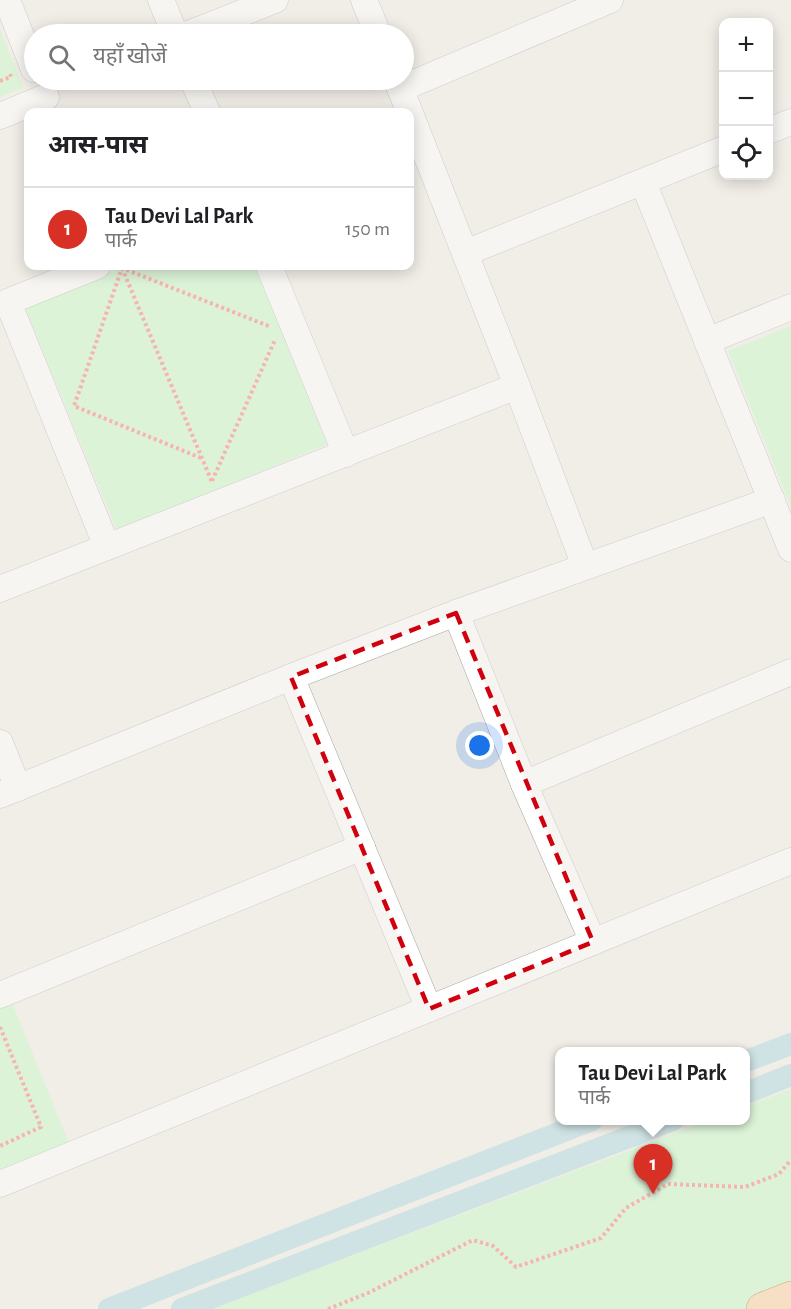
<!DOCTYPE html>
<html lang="hi">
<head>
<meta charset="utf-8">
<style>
	:root { --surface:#fff; --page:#f2f2f2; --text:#202124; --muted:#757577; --line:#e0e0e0; --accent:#d93025 }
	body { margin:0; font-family:"Alegreya Sans","Noto Sans Devanagari",sans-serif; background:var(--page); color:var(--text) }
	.controls { position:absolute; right:18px; top:18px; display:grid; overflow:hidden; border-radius:12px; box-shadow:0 3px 15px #0003 }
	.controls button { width:54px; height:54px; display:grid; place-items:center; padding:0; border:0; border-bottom:2px solid var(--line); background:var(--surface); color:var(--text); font:30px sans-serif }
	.you { position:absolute; left:480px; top:746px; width:21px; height:21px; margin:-15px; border:4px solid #fff; border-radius:50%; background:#1a73e8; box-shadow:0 0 0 9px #1a73e833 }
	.badge { display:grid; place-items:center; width:39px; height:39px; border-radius:50%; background:var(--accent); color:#fff; font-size:20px; font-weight:700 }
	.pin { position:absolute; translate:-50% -50px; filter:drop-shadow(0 2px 3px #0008) }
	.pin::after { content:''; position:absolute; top:32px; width:21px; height:18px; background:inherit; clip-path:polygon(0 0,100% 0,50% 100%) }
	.popup { position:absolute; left:555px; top:1047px; width:195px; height:78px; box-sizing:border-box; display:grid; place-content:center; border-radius:12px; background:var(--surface); filter:drop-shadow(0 2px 4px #0005); font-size:20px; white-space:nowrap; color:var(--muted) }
	.popup b { font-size:22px; color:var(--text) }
	.popup::after { content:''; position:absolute; left:50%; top:100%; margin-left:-12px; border:12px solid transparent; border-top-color:var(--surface) }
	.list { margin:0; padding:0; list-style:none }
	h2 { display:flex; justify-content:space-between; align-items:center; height:78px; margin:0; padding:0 24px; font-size:26px }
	h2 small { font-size:20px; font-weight:400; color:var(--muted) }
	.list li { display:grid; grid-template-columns:39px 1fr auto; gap:18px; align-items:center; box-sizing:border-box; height:84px; padding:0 24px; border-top:2px solid var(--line) }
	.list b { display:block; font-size:22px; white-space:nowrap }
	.list p { margin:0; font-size:20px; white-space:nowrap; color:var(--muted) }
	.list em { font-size:20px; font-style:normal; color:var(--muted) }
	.icon { flex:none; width:33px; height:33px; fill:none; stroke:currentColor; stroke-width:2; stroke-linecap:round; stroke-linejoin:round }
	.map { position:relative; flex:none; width:791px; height:1309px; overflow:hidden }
	.search { position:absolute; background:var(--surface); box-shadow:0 3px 15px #0003; left:24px; top:24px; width:390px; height:66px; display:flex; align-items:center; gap:15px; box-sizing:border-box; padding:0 21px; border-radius:33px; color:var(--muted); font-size:22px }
	.panel { position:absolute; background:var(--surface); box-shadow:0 3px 15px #0003; left:24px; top:108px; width:390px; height:162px; border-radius:12px }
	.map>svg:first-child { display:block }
	.park { fill:#c4fbc5 }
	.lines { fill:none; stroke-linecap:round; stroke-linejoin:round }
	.canal { stroke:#a6d7e0; stroke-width:22 }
	.minor-casing { stroke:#a8a8a8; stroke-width:27 }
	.major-casing { stroke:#9d5f00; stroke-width:34 }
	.path { stroke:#fe706b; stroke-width:4; stroke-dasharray:3 3; stroke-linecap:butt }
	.minor { stroke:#fff; stroke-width:26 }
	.major { stroke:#ffcf9e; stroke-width:33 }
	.marked { fill:none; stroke:#d1000e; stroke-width:4.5; stroke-dasharray:12 8; stroke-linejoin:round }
</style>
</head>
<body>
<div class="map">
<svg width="791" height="1309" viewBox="0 0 791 1309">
	<rect width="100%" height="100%" fill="#f1ede7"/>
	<g class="park">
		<polygon points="0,29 23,88 0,97"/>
		<polygon points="126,266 255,266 328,444 117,531 25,307"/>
		<polygon points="791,326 791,507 728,351"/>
		<polygon points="12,1003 69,1143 0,1171 0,1008"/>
		<polygon points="791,1089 791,1299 766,1309 212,1309 707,1121 746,1120 746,1106"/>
	</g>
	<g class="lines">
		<g class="canal">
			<polyline points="746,1061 791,1044"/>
			<polyline points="746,1093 791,1075"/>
			<polyline points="109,1309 592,1120"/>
			<polyline points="182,1309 673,1120"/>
		</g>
		<defs>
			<g id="minor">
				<polyline points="7,0 34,69"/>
				<polyline points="161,0 175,34"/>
				<polyline points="364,0 378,34"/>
				<polyline points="188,34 275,0"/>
				<polyline points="193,80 207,112"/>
				<polyline points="397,80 517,386 585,566"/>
				<polyline points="400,89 610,0"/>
				<polyline points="0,116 46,97"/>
				<polyline points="768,131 791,122"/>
				<polyline points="643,182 791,549"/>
				<polyline points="465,253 724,149"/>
				<polyline points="269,266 346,454"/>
				<polyline points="8,302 107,547"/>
				<polyline points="0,305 97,266"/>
				<polyline points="707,341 791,307"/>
				<polyline points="0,589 517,386"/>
				<polyline points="456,613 524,784 593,942"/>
				<polyline points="291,677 429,1009"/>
				<polyline points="0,743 18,788"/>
				<polyline points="524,784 791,672"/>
				<polyline points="0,795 291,677 456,613 772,500"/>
				<polyline points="0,995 362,847"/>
				<polyline points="0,1184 791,861"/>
			</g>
			<polyline id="major" points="763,1309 791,1298"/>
		</defs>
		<use href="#minor" class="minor-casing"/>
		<use href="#major" class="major-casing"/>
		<g class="path">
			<polyline points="0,81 11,77 10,74"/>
			<polyline points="122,268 212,482"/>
			<polyline points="201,458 74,406 122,268 271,327"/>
			<polyline points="212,481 275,340"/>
			<polyline points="0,1027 41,1127 0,1146"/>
			<polyline points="328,1309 368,1293 473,1240 493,1246 516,1267 601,1238 626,1208 668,1184 745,1187 779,1174 791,1160"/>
		</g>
		<use href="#minor" class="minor"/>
		<use href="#major" class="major"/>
	</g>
	<path d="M0 0H791V1309H0ZM456 613 593 942 429 1009 291 677Z" fill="#f1ede7" fill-opacity=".55" fill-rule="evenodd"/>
	<path class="marked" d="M456 613 593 942 429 1009 291 677Z"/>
</svg>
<div class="controls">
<button>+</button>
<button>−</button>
<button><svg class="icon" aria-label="locate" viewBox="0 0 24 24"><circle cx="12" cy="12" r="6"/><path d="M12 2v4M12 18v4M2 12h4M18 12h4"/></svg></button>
</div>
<div class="you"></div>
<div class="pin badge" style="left:653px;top:1194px">1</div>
<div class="popup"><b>Tau Devi Lal Park</b>पार्क</div>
<div class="search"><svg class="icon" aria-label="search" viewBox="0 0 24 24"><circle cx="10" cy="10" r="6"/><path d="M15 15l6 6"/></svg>यहाँ खोजें</div>
<section class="panel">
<h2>आस-पास<small></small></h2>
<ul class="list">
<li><span class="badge">1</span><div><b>Tau Devi Lal Park</b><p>पार्क</p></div><em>150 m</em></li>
</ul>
</section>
</div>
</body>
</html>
